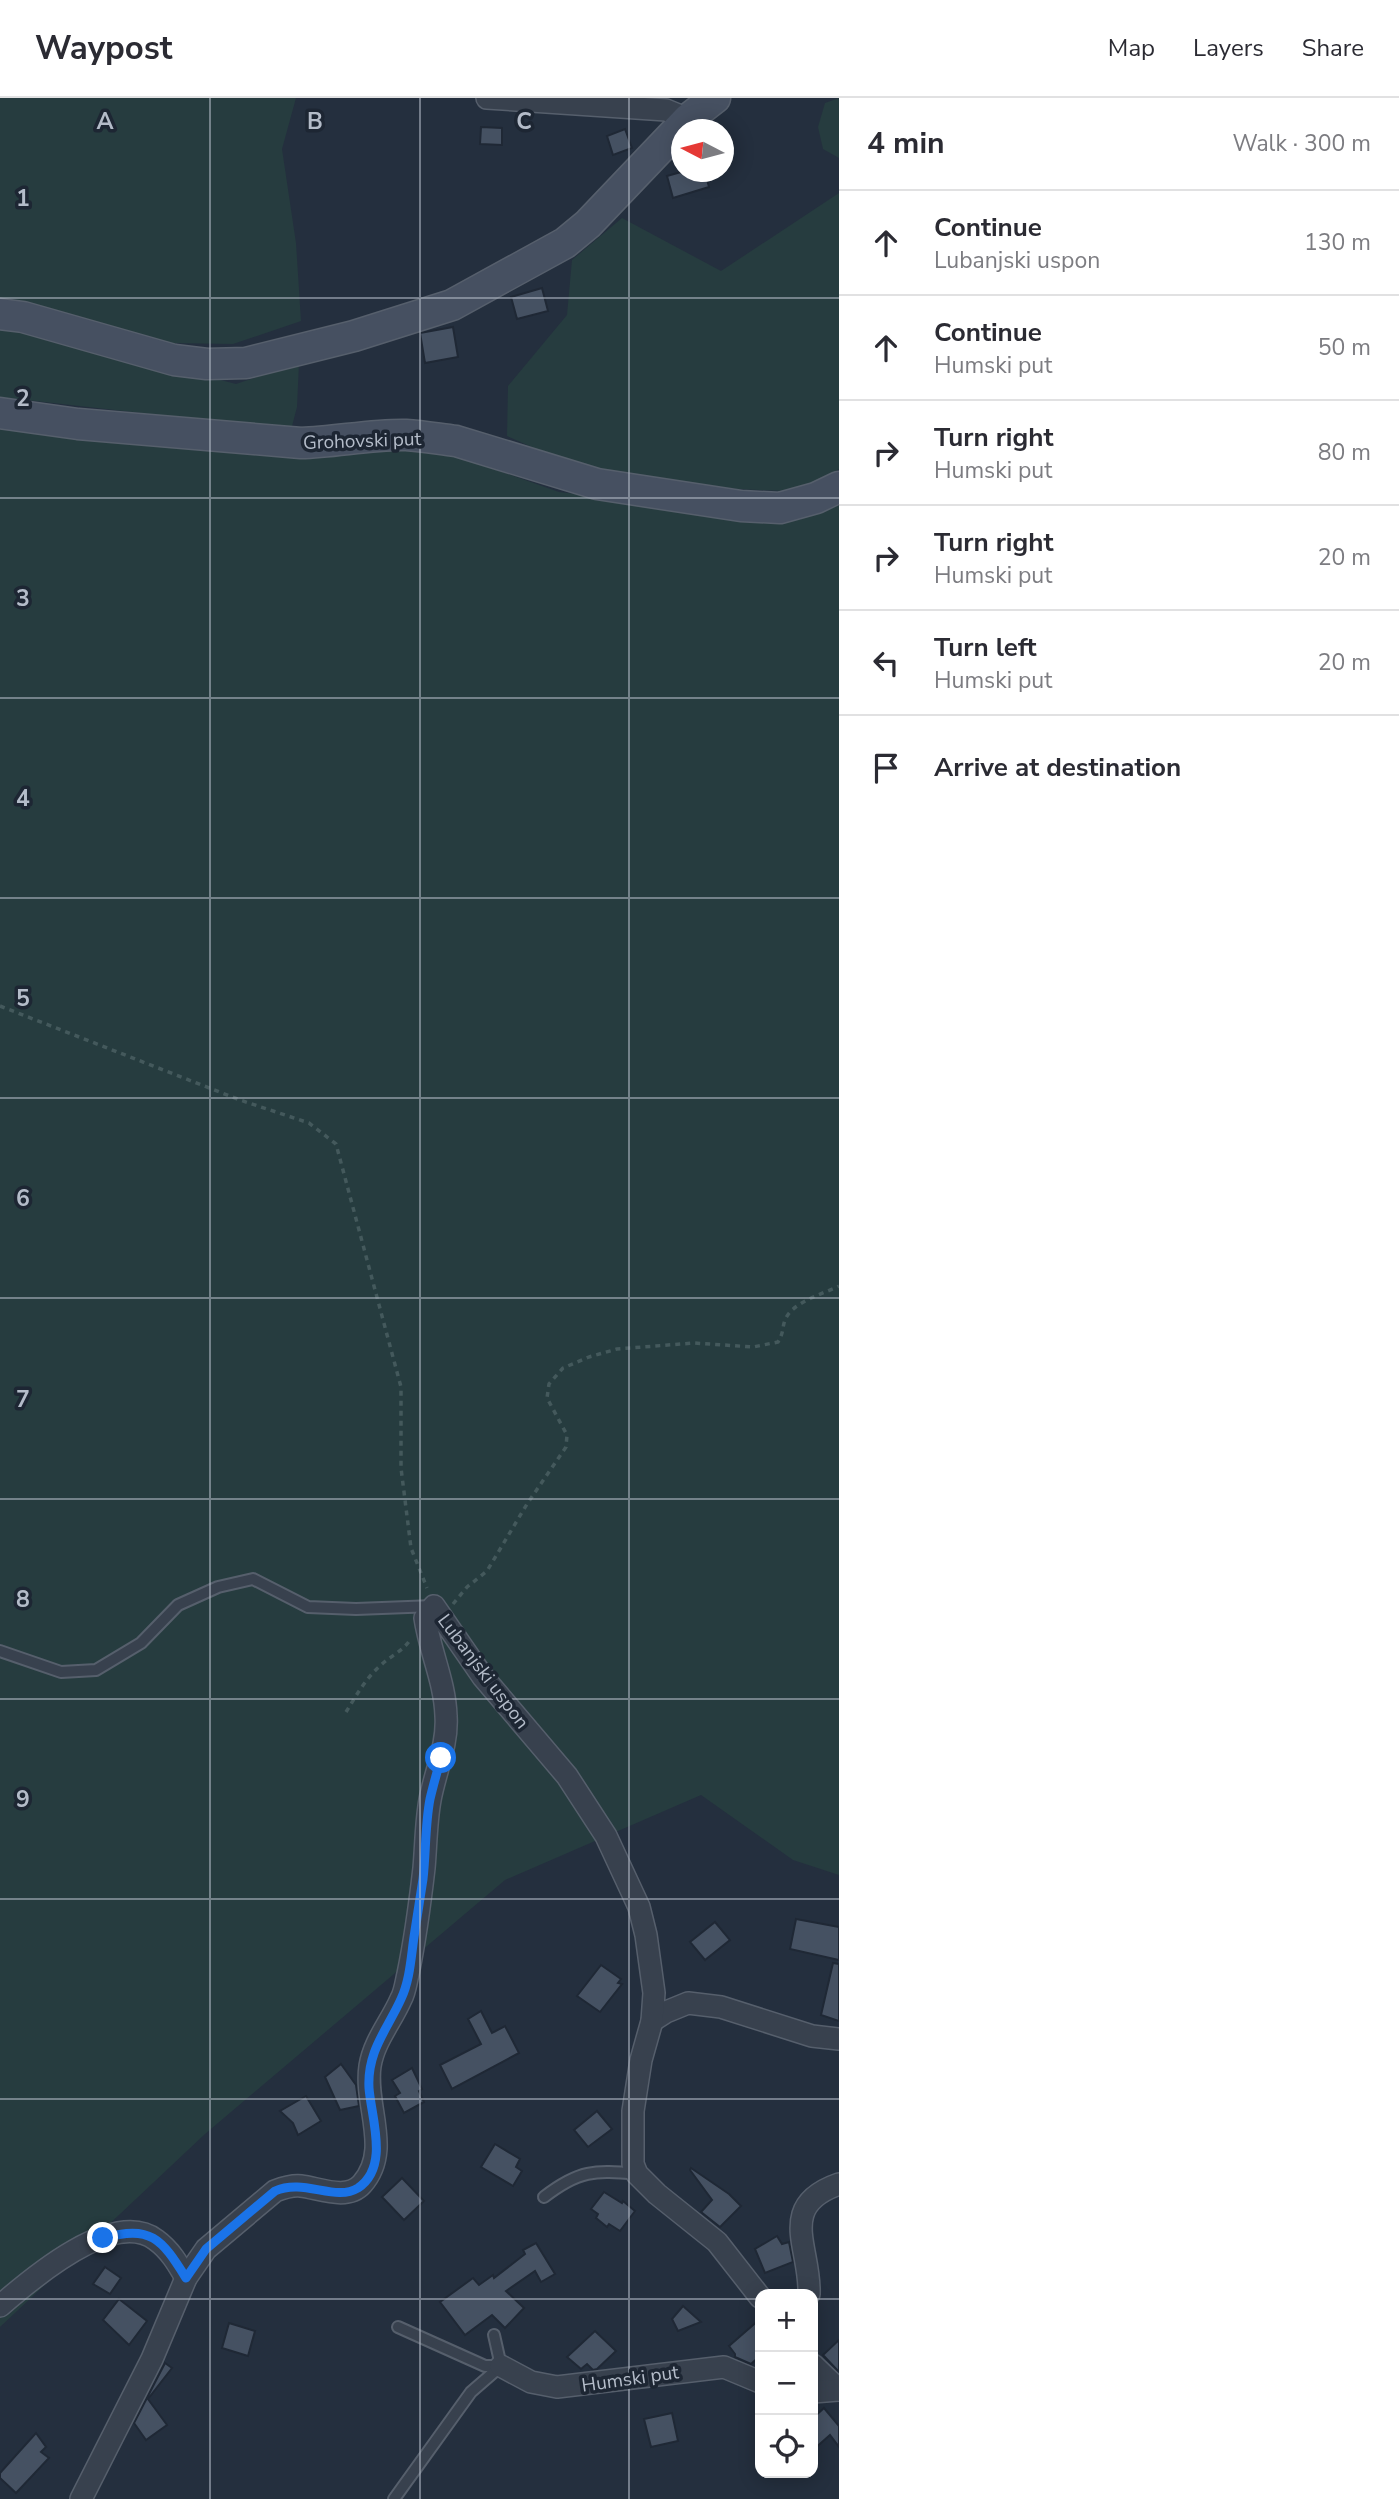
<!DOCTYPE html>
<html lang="en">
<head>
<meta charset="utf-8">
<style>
	:root { --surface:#fff; --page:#f7f7f7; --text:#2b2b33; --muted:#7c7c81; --line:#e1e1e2 }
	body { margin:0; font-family:"Nunito Sans",sans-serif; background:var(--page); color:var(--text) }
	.controls { position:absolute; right:21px; bottom:21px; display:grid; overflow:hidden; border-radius:14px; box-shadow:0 4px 18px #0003 }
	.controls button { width:63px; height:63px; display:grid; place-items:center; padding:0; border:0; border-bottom:2px solid var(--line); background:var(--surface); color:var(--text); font:35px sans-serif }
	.compass { position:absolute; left:671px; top:21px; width:63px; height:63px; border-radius:50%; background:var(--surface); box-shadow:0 4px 18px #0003; rotate:276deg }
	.stop { position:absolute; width:21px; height:21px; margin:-16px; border:5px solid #1a73e8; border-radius:50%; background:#fff }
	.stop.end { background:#1a73e8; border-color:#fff; box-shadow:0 2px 7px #0008 }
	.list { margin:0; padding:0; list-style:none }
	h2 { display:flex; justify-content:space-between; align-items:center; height:91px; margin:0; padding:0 28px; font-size:30px }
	h2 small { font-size:23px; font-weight:400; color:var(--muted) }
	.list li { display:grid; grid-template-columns:46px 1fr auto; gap:21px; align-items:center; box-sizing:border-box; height:105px; padding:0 28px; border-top:2px solid var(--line) }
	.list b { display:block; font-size:26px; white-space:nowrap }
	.list p { margin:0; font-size:23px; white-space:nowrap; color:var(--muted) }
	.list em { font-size:23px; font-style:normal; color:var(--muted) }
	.icon { flex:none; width:38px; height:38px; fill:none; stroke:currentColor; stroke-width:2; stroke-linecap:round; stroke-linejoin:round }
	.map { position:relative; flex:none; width:839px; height:2401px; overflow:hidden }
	header { display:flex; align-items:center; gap:42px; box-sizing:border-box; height:98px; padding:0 35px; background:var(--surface); border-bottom:2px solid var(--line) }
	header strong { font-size:33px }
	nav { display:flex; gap:38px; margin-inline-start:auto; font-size:24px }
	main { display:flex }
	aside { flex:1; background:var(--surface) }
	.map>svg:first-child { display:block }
	.green { fill:#263c3f }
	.building { fill:#455162; stroke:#1f2835; stroke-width:2 }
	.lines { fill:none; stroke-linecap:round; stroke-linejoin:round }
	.service-casing { stroke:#565f6c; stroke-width:14 }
	.minor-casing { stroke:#565f6c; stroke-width:24 }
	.secondary-casing { stroke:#565f6c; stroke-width:33 }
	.path { stroke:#44595c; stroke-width:3.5; stroke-dasharray:5 5; stroke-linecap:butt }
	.service { stroke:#38414e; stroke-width:10 }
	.minor { stroke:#38414e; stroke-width:21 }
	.secondary { stroke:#465061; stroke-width:30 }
	.route { stroke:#1a73e8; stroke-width:9 }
	.grid { fill:none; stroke:#b4bcc9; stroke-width:2; stroke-opacity:0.55 }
	.labels { text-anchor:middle; stroke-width:7; stroke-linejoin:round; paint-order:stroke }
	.street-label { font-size:19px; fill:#b4bcc9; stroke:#1d2633 }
	.grid-label { font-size:23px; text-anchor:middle; font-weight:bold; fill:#b4bcc9; stroke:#1d2633; stroke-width:7; stroke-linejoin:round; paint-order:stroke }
</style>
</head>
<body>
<header>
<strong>Waypost</strong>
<nav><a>Map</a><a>Layers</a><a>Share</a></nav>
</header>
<main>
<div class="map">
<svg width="839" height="2401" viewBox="0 0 839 2401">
	<rect width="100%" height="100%" fill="#242f3e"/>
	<g class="green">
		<polygon points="0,0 296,0 282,51 296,145 301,223 233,246 169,245 0,202"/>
		<polygon points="839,0 839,60 823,51 818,29 825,5"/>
		<polygon points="839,95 839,371 814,387 785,393 737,391 608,374 561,362 507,338 508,288 567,217 572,162 622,120 721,173"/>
		<polygon points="0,225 236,286 299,265 297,309 291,332 0,299"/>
		<polygon points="0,322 242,355 434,350 559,394 799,422 839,403 839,1777 793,1762 701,1697 505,1782 205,2036 0,2229"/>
	</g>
	<g class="building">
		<polygon points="481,29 502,30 502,47 480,46"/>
		<polygon points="625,31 632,50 613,57 607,38"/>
		<polygon points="681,74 705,74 709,89 673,100 667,78"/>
		<polygon points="542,190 548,213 517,221 511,199"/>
		<polygon points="453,229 458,259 425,265 420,235"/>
		<polygon points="796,1821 839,1829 839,1862 790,1851"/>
		<polygon points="715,1824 730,1842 705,1862 690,1844"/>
		<polygon points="833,1865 839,1866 839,1923 821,1917"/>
		<polygon points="601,1867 621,1881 618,1885 622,1886 600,1914 577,1898"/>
		<polygon points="481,1913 492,1935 505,1928 519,1955 452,1991 440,1967 481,1946 468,1921"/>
		<polygon points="341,1966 356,1987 359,2008 340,2012 325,1979"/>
		<polygon points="412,1970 422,1991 419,1993 424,2004 404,2015 395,1998 400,1995 392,1982"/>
		<polygon points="306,1998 321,2023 298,2037 293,2025 280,2013"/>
		<polygon points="597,2013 612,2031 588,2049 574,2032"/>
		<polygon points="495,2046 520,2061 516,2069 522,2073 513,2088 481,2069"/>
		<polygon points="691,2070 729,2096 741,2108 720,2129 701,2114 712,2102 690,2072"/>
		<polygon points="402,2080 424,2103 404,2122 382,2099"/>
		<polygon points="604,2094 622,2105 623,2103 635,2113 620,2133 609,2126 607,2129 596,2120 598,2116 591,2111"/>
		<polygon points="777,2138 782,2146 789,2144 793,2164 765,2175 755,2151"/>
		<polygon points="536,2145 555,2176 541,2184 535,2173 506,2193 524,2210 505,2230 492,2217 465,2237 440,2204 473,2180 479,2187 493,2177 494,2180 525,2156 523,2152"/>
		<polygon points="105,2169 121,2180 110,2196 93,2186"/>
		<polygon points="119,2201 147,2223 129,2247 103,2222"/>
		<polygon points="683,2208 701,2224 678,2233 672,2221"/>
		<polygon points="760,2221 760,2258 751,2266 735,2259 735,2256 729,2248"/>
		<polygon points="229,2225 255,2233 248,2258 222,2250"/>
		<polygon points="595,2233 616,2253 597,2271 593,2272 587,2266 581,2271 567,2259"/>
		<polygon points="839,2242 839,2274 823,2257"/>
		<polygon points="165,2265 172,2270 148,2301 167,2327 146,2342 134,2325"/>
		<polygon points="824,2310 839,2328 839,2349 830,2337 813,2352 813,2320"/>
		<polygon points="672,2315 678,2343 651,2349 644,2321"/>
		<polygon points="36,2335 46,2349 41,2354 49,2360 16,2395 0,2380 0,2375"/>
	</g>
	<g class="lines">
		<defs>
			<g id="service">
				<polyline points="0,1553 61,1574 96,1572 141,1545 178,1507 218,1489 253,1481 308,1509 356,1511 434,1508"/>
				<path d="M544 2099C579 2072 594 2072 637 2076"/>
				<polyline points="398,2229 485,2268 501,2268 494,2237"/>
				<polyline points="394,2401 471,2294 501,2268"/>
			</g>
			<g id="minor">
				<polyline points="487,0 666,12 688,21"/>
				<polyline points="652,1923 666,1914 688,1905 721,1909 812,1938 839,1941"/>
				<path d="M809 2196C811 2150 776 2108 839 2086"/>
				<path d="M0 2208C31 2181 114 2110 156 2142 170 2152 178 2166 186 2180"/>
				<polyline points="813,2267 839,2292"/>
				<polyline points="501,2268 531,2284 557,2289 724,2269 760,2284"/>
				<polyline points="813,2294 839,2292"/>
				<path d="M81 2401 152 2261 186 2180 206 2151 275 2093C283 2090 292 2087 301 2088 319 2090 347 2103 362 2086 392 2052 364 2008 370 1968 374 1943 391 1924 401 1901 405 1894 406 1884 408 1876 415 1842 420 1805 424 1770 426 1748 426 1724 430 1702 435 1674 448 1647 446 1618 445 1584 430 1554 425 1520L434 1508 483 1579 567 1678 606 1738 639 1809 646 1837 654 1895 652 1923 641 1962 633 2013V2066L637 2076 657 2096 717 2144 760 2199"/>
			</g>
			<g id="secondary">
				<polyline points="0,216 23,219 174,262 207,266 246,265 354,238 452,207 565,145 588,126 688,21 715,0"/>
				<path d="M0 315 78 326 301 345C335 344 374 336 406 337 423 338 439 341 456 343L597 386 741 408 780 410 816 400 839 389"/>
			</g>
		</defs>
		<use href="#service" class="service-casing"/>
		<use href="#minor" class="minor-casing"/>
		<use href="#secondary" class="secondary-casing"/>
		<g class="path">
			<polyline points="0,908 240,1002 309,1025 336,1046 401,1289 401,1370 411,1450 427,1490"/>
			<path d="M453 1506 467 1489 487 1473 527 1406 566 1349 567 1337 547 1300 549 1286 563 1270 589 1259 617 1251 694 1245 753 1249 778 1244C784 1234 782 1230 785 1222 792 1204 823 1196 839 1188"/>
			<path d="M346 1614C356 1598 366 1580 380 1568 390 1558 402 1554 410 1542"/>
		</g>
		<use href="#service" class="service"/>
		<use href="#minor" class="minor"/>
		<use href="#secondary" class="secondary"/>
	</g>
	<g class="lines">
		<path class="route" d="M103 2140C151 2127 161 2140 186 2180L206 2151 275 2093C304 2080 335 2104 358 2090 390 2069 371 2019 369 1990 367 1953 387 1932 401 1901 410 1882 411 1859 414 1839 417 1819 420 1800 423 1781 426 1755 425 1727 430 1701 433 1688 437 1674 441 1660"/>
	</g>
	<path class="grid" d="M210 0V2401M420 0V2401M629 0V2401M0 200H839M0 400H839M0 600H839M0 800H839M0 1000H839M0 1200H839M0 1401H839M0 1601H839M0 1801H839M0 2001H839M0 2201H760M813 2201H839"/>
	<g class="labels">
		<g class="street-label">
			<text transform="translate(362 342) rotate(-2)" y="7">Grohovski put</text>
			<text transform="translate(484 1573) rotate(53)" y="7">Lubanjski uspon</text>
			<text transform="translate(630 2280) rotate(-8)" y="7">Humski put</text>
		</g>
	</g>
	<g class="grid-label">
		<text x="105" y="31">A</text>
		<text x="315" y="31">B</text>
		<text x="524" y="31">C</text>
		<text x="23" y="108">1</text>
		<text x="23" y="308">2</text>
		<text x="23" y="508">3</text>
		<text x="23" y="708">4</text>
		<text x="23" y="908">5</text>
		<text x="23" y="1108">6</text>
		<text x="23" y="1309">7</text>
		<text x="23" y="1509">8</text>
		<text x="23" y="1709">9</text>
	</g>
</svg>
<div class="controls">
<button>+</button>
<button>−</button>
<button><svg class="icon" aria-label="locate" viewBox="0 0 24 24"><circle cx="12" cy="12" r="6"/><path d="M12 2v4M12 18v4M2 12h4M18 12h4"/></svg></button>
</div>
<svg class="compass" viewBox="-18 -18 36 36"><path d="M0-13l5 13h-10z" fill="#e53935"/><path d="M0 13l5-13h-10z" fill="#7c7c81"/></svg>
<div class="stop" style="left:441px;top:1660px"></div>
<div class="stop end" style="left:103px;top:2140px"></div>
</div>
<aside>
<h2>4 min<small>Walk · 300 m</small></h2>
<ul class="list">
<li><svg class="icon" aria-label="ahead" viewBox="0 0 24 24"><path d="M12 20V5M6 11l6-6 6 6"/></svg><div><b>Continue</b><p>Lubanjski uspon</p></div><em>130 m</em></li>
<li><svg class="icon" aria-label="ahead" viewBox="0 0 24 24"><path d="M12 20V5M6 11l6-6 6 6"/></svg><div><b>Continue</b><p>Humski put</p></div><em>50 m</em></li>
<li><svg class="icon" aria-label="right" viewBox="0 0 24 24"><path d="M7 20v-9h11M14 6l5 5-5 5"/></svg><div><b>Turn right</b><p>Humski put</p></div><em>80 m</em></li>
<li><svg class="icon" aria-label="right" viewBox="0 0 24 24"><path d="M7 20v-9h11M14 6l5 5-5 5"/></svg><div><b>Turn right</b><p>Humski put</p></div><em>20 m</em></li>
<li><svg class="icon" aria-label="left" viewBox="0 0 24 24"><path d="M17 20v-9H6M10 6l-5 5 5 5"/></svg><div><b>Turn left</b><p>Humski put</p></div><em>20 m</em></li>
<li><svg class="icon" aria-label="arrive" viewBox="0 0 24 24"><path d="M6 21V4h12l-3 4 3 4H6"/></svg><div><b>Arrive at destination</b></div></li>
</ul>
</aside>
</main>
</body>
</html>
